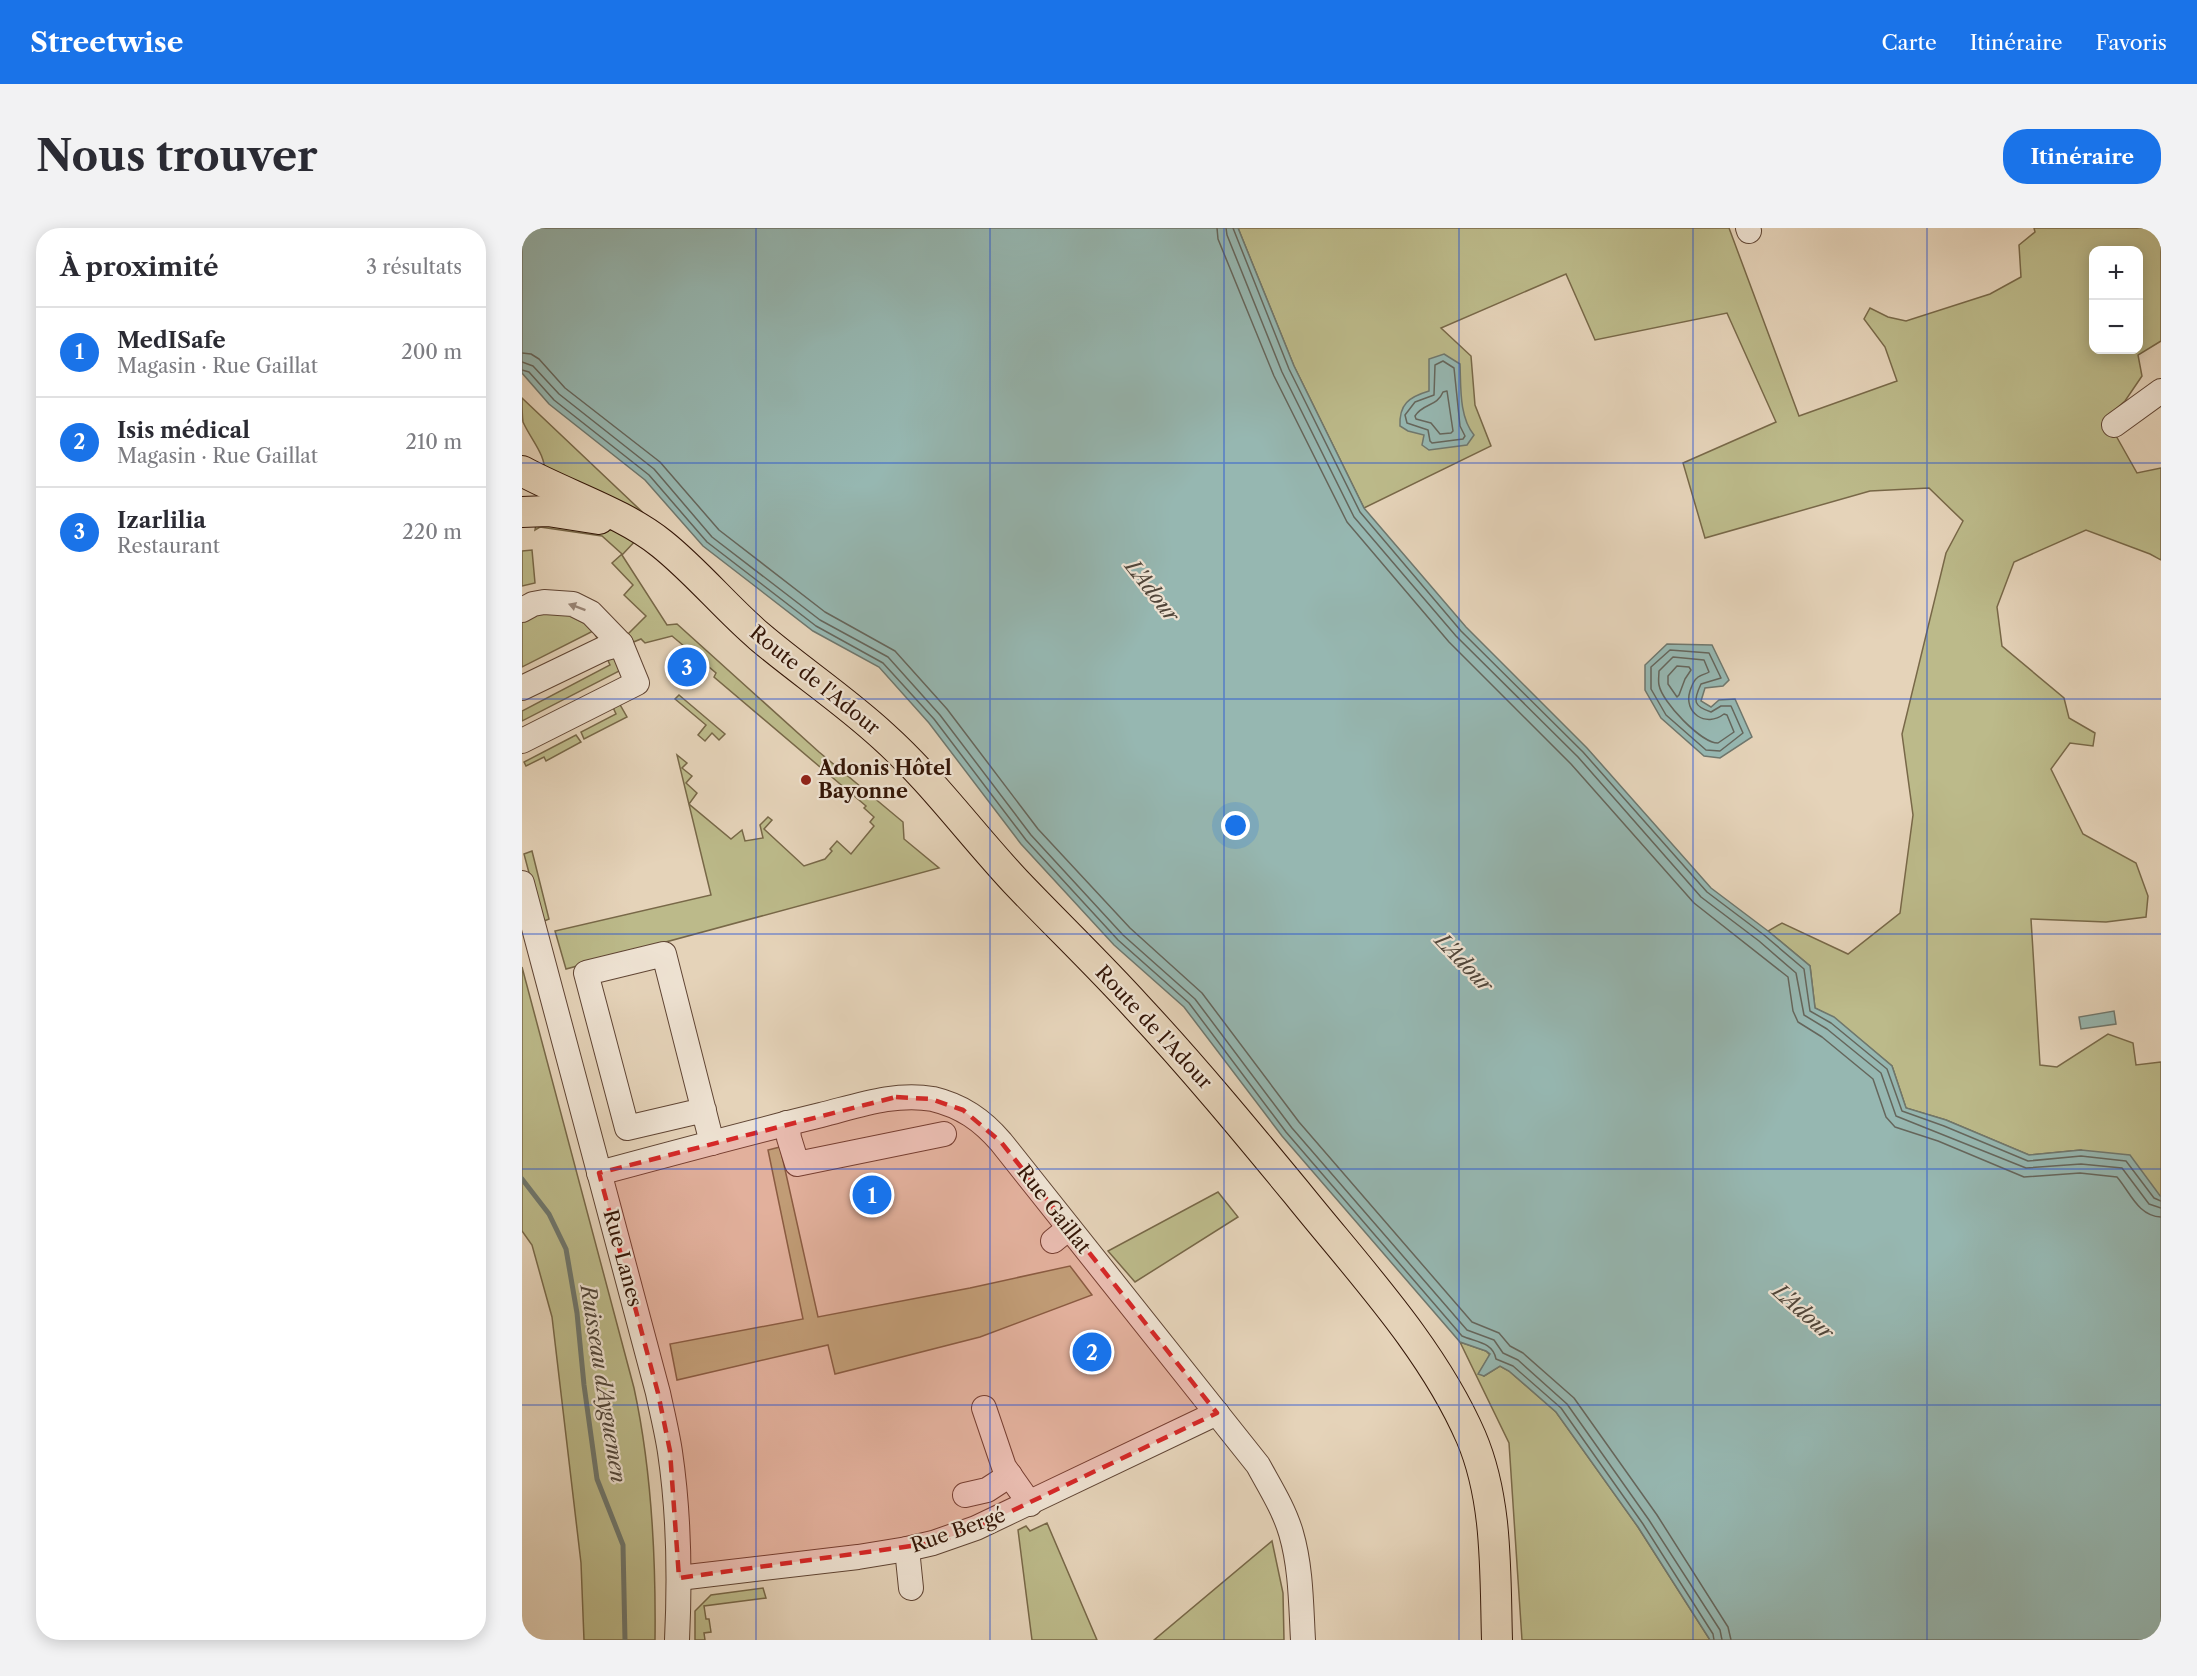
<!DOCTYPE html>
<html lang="fr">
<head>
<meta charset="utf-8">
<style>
	:root { --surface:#fff; --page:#f2f2f3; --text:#2b2b33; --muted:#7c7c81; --line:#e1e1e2; --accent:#1a73e8 }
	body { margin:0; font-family:"Libre Caslon Text",serif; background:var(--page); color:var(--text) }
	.controls { position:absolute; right:18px; top:18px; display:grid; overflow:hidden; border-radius:12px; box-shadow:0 3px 15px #0003 }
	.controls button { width:54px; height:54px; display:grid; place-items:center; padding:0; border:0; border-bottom:2px solid var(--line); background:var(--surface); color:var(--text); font:30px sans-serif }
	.you { position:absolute; left:714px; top:598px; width:21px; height:21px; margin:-15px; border:4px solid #fff; border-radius:50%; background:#1a73e8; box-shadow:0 0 0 9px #1a73e833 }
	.badge { display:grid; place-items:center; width:39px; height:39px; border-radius:50%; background:var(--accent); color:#fff; font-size:20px; font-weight:700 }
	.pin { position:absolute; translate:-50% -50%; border:3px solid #fff; box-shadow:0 2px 6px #0006 }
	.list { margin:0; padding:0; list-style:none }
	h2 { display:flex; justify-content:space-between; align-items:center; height:78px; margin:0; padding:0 24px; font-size:26px }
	h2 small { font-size:20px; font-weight:400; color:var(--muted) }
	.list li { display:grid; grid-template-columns:39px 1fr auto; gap:18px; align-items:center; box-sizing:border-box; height:90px; padding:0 24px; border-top:2px solid var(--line) }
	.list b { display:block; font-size:22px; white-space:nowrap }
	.list p { margin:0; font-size:20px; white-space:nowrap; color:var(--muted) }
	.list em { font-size:20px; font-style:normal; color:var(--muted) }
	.map { position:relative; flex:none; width:1639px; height:1412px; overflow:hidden; border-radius:24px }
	header { display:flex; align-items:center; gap:36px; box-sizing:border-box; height:84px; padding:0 30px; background:var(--accent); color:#fff }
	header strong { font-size:28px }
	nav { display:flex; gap:33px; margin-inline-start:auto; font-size:21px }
	.intro { display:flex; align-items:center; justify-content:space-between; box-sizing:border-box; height:144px; padding:0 36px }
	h1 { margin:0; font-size:42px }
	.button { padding:15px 27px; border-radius:24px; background:var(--accent); color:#fff; font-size:21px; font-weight:700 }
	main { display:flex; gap:36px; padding:0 36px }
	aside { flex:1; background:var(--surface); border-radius:24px; box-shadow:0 3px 15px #0003 }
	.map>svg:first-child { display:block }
	.green { fill:#bcba8a; stroke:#786848; stroke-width:1.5; fill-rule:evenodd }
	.water { fill:#96b7b1; stroke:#6f776d; stroke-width:1.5 }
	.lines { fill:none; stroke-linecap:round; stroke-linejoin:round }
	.shore { stroke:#65665c; stroke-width:1.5 }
	.stream { stroke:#6f776d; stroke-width:5 }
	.minor-casing { stroke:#604534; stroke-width:26 }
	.major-casing { stroke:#341607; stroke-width:32 }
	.minor { stroke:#eee2d2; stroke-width:24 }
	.major { stroke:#e5d3b9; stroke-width:30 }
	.oneway { fill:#9a8677 }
	.marked { fill:#d62828; fill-opacity:0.2; stroke:#d62828; stroke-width:4.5; stroke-dasharray:12 8; stroke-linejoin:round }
	.grid { fill:none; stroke:#1d4ed8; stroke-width:1.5; stroke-opacity:0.55 }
	.poi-dot { fill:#8f2418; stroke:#eee2d2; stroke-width:2 }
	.labels { text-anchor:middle; stroke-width:4.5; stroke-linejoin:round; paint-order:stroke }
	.street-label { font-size:20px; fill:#341607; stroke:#eee2d2 }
	.poi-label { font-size:20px; font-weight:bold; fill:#341607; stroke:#eee2d2; text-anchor:start }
	.water-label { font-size:21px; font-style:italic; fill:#51463a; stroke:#eee2d2 }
</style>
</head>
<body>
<header>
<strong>Streetwise</strong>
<nav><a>Carte</a><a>Itinéraire</a><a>Favoris</a></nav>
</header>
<div class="intro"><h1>Nous trouver</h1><a class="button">Itinéraire</a></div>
<main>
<aside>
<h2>À proximité<small>3 résultats</small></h2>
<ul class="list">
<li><span class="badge">1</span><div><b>MedISafe</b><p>Magasin · Rue Gaillat</p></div><em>200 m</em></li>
<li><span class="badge">2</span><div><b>Isis médical</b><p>Magasin · Rue Gaillat</p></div><em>210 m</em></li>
<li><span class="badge">3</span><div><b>Izarlilia</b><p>Restaurant</p></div><em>220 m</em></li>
</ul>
</aside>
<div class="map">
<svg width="1639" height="1412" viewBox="0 0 1639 1412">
	<rect width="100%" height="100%" fill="#e5d3b9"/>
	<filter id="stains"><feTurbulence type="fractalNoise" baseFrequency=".00333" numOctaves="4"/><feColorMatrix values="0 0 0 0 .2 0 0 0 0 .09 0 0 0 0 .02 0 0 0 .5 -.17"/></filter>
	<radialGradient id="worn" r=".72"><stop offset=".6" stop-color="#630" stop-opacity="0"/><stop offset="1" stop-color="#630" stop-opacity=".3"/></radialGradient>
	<g class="green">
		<path d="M716 0H1207L1277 188 1375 153 1363 119 1342 91 1348 80 1366 89 1384 93 1468 66 1499 49 1497 17 1513 4 1512 0H1639V113L1616 127 1620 148 1603 173 1584 190 1615 245 1639 240V332L1628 326 1564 302 1492 334 1475 379 1480 418 1542 470 1547 490 1573 505 1571 518 1548 515 1529 541 1561 606 1614 635 1626 668 1624 689 1584 694 1509 691 1518 837 1535 839 1586 806 1611 815 1614 837 1639 834V969L1632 962 1559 922 1507 927 1424 892 1384 880 1370 838 1312 790 1293 780 1288 738 1246 703 1260 695 1326 726 1378 685 1391 587 1380 506 1424 325 1441 293 1407 260 1348 263 1183 310 1161 235 1254 194 1205 85 1073 112 1044 46 919 100 949 128 953 177 969 218 842 280 772 138ZM1572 22H1616V122H1572Z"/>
		<path d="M0 170 133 296 23 247C24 226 9 212 1 194 0 187 0 178 0 170Z"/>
		<polygon points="14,296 87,301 115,311 100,327 145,397 155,396 297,524 381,594 382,611 417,640 44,741 33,703 189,667 155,527 165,535 160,540 170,548 164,555 175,565 167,576 209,611 220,602 223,613 241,610 238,597 246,589 250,592 242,601 282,638 303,631 310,623 308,621 315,613 329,626 352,598 348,594 352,589 342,580 344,578 192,449 194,445 150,408 123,415 119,411 109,415 103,409 124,388 102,367 111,357 90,335 100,326 80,308 18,299 13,302"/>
		<polygon points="10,322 13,355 0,358 0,323"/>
		<polygon points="46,382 84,410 78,415 71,403 0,439 0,390 7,386"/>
		<polygon points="96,421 105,439 0,493 0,483 88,437 83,426"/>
		<polygon points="157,467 203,506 197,512 190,505 183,513 176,507 184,497 153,471"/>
		<polygon points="89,475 97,475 105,489 62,511 59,504 94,486"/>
		<polygon points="54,507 59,514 24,533 22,529 4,538 2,534"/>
		<polygon points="10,623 27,691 20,694 2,626"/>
		<path d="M0 739 112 1160C130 1243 134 1328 133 1412H62L59 1335 30 1089 10 1017 0 1003Z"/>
		<polygon points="258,919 296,1089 448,1060 548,1038 570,1067 458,1109 313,1146 306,1117 155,1152 148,1116 281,1091 246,922"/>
		<polygon points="696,964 716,989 613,1054 586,1023"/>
		<polygon points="938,1114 964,1123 968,1127 957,1145 962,1148 978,1138 987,1143 1034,1184 1116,1299 1188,1412 1000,1412 987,1215"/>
		<polygon points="525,1295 575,1412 510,1412 496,1302 504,1298 508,1303"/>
		<polygon points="750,1313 761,1365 762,1412 632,1412"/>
		<polygon points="241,1360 244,1370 182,1378 184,1391 187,1391 189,1404 182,1405 183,1412 173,1412 173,1383 189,1367"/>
	</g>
	<g class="water">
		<polygon points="0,0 716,0 772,138 842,280 944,399 1065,520 1189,660 1246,703 1288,738 1293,780 1312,789 1370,838 1384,880 1424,892 1507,927 1559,922 1608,927 1639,969 1639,1412 1188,1412 1116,1299 1034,1184 987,1143 978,1138 962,1148 956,1146 968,1126 964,1123 938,1114 760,908 662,779 592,717 499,616 407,495 357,439 291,403 181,318 123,252 27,176 0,145"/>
		<path d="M922 126 938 136C939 159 937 189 952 207L945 217 907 222 900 217 902 207 886 203 878 198C877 176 887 169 907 163V131Z"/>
		<polygon points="1145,416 1190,417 1207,452 1201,458 1183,460 1179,473 1189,479 1197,472 1213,471 1230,509 1198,530 1182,528 1139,490 1123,462 1123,437"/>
		<polygon points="1592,783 1594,796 1559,801 1557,789"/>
	</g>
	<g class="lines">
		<g class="shore">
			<path d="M695 0 696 11 752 148 825 294 927 414 1049 536 1172 675 1266 749 1271 783 1276 794 1300 809 1351 851 1364 889 1373 899 1416 913 1502 949 1558 945 1595 949C1608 964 1616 988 1639 989"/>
			<polyline points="704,0 705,7 760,144 832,289 934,408 1056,529 1179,669 1237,713 1274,745 1282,787 1305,801 1359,845 1374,888 1504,940 1559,936 1600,940 1627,976 1639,980"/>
			<polyline points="711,0 767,141 838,284 939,403 1061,524 1185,664 1242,707 1282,741 1288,783 1309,795 1365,841 1380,883 1422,898 1506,933 1559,928 1604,933 1632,970 1639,973"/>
			<polyline points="0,125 9,126 17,131 43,160 138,234 197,302 303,384 373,423 425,481 516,601 608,700 680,765 777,894 950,1094 977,1105 988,1118 1001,1125 1052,1170 1135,1287 1206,1399 1209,1412"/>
			<polygon points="921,133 932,140 938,198 943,208 941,211 910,215 908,213 906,202 885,195 883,187 893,174 912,167 913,137"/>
			<polyline points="0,134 11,138 37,166 132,241 190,309 298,392 366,429 418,487 509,607 601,707 673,771 770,900 945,1102 972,1112 981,1125 996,1132 1045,1176 1127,1292 1198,1402 1200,1412"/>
			<path d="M0 142 7 144 32 172 127 247 185 314 294 398 361 435 412 491 504 612 596 712 667 775 764 904 940 1108C954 1114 971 1114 974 1131L991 1138 1039 1180 1121 1296 1191 1406 1192 1412"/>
			<path d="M925 163 931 203 929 205 918 206 909 195 894 191 893 188C901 175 915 179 921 164Z"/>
			<path d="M1148 422 1187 425 1199 450 1179 456C1171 473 1171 478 1189 484L1199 478H1209L1221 505 1198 523 1184 522 1144 487 1129 461V439Z"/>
			<path d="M1151 429 1182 432 1187 444C1184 446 1178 447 1175 450 1171 453 1170 458 1168 463 1161 485 1184 500 1202 486L1205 487 1212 504 1196 515C1179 515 1140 474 1137 457 1136 453 1137 447 1137 443Z"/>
			<polygon points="1155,438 1167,439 1169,442 1163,451 1157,467 1155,469 1146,456 1146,448"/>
		</g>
		<polyline class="stream" points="0,951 27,986 44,1021 55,1085 62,1157 75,1251 101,1317 103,1412"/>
		<defs>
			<g id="minor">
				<polyline points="1226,0 1227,3"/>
				<polyline points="1592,197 1639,163"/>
				<polyline points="0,382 11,376 22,374 51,376 69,385 99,416 115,455 0,513"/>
				<polyline points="0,460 81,421 99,416"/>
				<path d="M0 655 136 1165C140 1184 145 1204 148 1224 157 1285 158 1350 155 1412"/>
				<polyline points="182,882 105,900 64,745 142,726 190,915"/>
				<polyline points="265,895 267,910 275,936 422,906"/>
				<path d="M77 945C151 925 225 905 299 887 335 878 373 864 411 871 440 878 460 892 479 914L736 1237C748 1259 762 1281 769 1305 779 1339 779 1376 781 1412"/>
				<polyline points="531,1013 547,1000"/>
				<polyline points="462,1180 482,1239 508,1276"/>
				<polyline points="443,1267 465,1262 488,1247"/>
				<polyline points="385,1321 389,1360"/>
				<polyline points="157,1350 336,1329 385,1321 411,1315 454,1300 695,1185"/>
			</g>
			<g id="major">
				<path d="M0 243C44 267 102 285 140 316 175 344 204 380 238 409 278 443 322 472 361 508 410 552 449 606 494 654 534 696 576 736 615 779 671 839 723 902 775 965 836 1041 910 1119 949 1209 976 1272 973 1345 975 1412"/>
				<polyline points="0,284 26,283 77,291"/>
			</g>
		</defs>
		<use href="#minor" class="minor-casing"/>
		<use href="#major" class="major-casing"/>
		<use href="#minor" class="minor"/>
		<use href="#major" class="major"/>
	</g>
	<defs><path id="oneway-solid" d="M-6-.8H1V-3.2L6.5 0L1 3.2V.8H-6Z" transform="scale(1.5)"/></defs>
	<use class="oneway" href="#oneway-solid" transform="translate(55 379) rotate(-160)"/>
	<path class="marked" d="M374 869 409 871 441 882 479 914 695 1185 454 1300 411 1315 157 1350 148 1223 136 1165 77 945Z"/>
	<path class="grid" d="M234 0V1412M468 0V1412M702 0V1412M937 0V1412M1171 0V1412M1405 0V1412M0 235H1639M0 471H1639M0 706H1639M0 941H1639M0 1177H1639"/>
	<circle class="poi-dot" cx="284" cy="552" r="6"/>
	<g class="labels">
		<g class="street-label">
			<text transform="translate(293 452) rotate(39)" y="7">Route de l'Adour</text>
			<text transform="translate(632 799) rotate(47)" y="7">Route de l'Adour</text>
			<text transform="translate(532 981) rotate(52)" y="7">Rue Gaillat</text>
			<text transform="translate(101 1030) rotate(75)" y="7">Rue Lanes</text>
			<text transform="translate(436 1302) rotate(-19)" y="7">Rue Bergé</text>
		</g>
		<g class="poi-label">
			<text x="296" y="547">Adonis Hôtel<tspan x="296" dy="23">Bayonne</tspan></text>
		</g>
		<g class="water-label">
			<text transform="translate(630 363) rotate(52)" y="7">L'Adour</text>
			<text transform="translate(942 735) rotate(46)" y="7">L'Adour</text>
			<text transform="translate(1281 1084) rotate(41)" y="7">L'Adour</text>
			<text transform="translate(81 1156) rotate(81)" y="7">Ruisseau d'Ayguemen</text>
		</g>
	</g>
	<rect width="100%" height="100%" filter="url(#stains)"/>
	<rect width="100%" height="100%" fill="url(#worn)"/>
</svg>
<div class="controls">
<button>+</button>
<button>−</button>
</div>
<div class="you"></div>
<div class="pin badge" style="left:350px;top:967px">1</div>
<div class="pin badge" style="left:570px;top:1124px">2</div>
<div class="pin badge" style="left:165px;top:439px">3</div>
</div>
</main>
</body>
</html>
